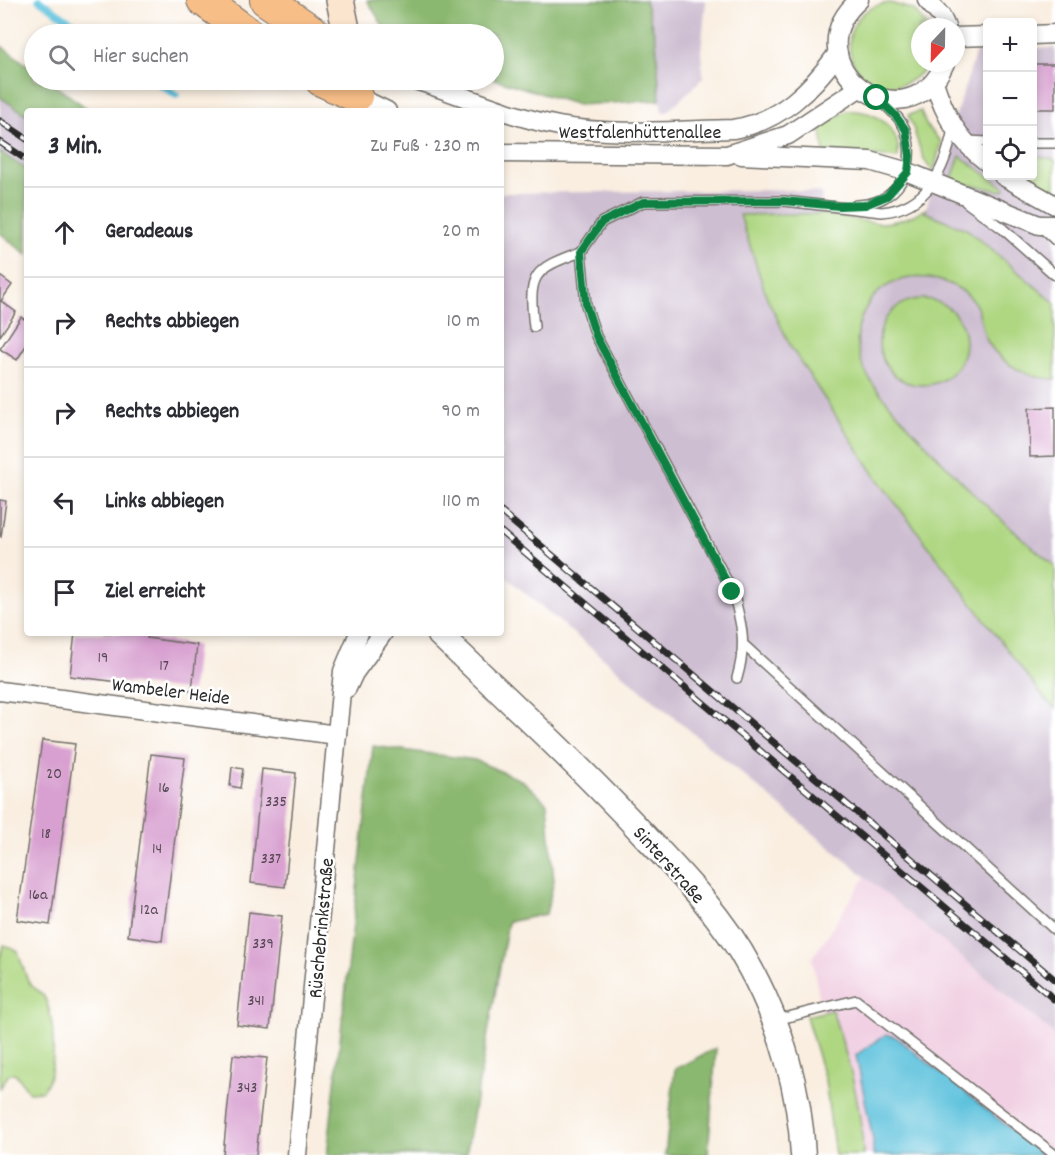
<!DOCTYPE html>
<html lang="de">
<head>
<meta charset="utf-8">
<style>
	:root { --surface:#fff; --page:#f7f7f7; --text:#2b2b33; --muted:#7c7c81; --line:#e1e1e2 }
	body { margin:0; font-family:Dekko,sans-serif; background:var(--page); color:var(--text) }
	.controls { position:absolute; right:18px; top:18px; display:grid; overflow:hidden; border-radius:6px; box-shadow:0 3px 9px #0003 }
	.controls button { width:54px; height:54px; display:grid; place-items:center; padding:0; border:0; border-bottom:2px solid var(--line); background:var(--surface); color:var(--text); font:30px sans-serif }
	.compass { position:absolute; left:911px; top:18px; width:54px; height:54px; border-radius:50%; background:var(--surface); box-shadow:0 3px 9px #0003; rotate:202deg }
	.stop { position:absolute; width:18px; height:18px; margin:-14px; border:4px solid #0b8043; border-radius:50%; background:#fff }
	.stop.end { background:#0b8043; border-color:#fff; box-shadow:0 2px 6px #0008 }
	.list { margin:0; padding:0; list-style:none }
	h2 { display:flex; justify-content:space-between; align-items:center; height:78px; margin:0; padding:0 24px; font-size:26px }
	h2 small { font-size:20px; font-weight:400; color:var(--muted) }
	.list li { display:grid; grid-template-columns:39px 1fr auto; gap:18px; align-items:center; box-sizing:border-box; height:90px; padding:0 24px; border-top:2px solid var(--line) }
	.list b { display:block; font-size:22px; white-space:nowrap }
	.list em { font-size:20px; font-style:normal; color:var(--muted) }
	.icon { flex:none; width:33px; height:33px; fill:none; stroke:currentColor; stroke-width:2; stroke-linecap:round; stroke-linejoin:round }
	.map { position:relative; flex:none; width:1055px; height:1155px; overflow:hidden }
	.search { position:absolute; background:var(--surface); box-shadow:0 3px 9px #0003; left:24px; top:24px; width:480px; height:66px; display:flex; align-items:center; gap:15px; box-sizing:border-box; padding:0 21px; border-radius:33px; color:var(--muted); font-size:22px }
	.panel { position:absolute; background:var(--surface); box-shadow:0 3px 9px #0003; left:24px; top:108px; width:480px; height:528px; border-radius:6px }
	.map>svg:first-child { display:block }
	.built { fill:#f1d0e3 }
	.industrial { fill:#cebed1 }
	.green { fill:#afd782; stroke:#6d8156; stroke-width:1.5 }
	.forest { fill:#8bb870; stroke:#5b724e; stroke-width:1.5 }
	.water { fill:#5fc2dd; stroke:#457684; stroke-width:1.5 }
	.lines { fill:none; stroke-linecap:round; stroke-linejoin:round }
	.stream { stroke:#5fc2dd; stroke-width:7 }
	.building { fill:#d8a0d0 }
	.service-casing { stroke:#736f6a; stroke-width:12 }
	.minor-casing { stroke:#736f6a; stroke-width:21 }
	.tertiary-casing { stroke:#736f6a; stroke-width:27 }
	.secondary-casing { stroke:#736f6a; stroke-width:30 }
	.trunk-casing { stroke:#736f6a; stroke-width:34 }
	.service { stroke:#fff; stroke-width:9 }
	.minor { stroke:#fff; stroke-width:18 }
	.tertiary { stroke:#fff; stroke-width:24 }
	.secondary { stroke:#fce5cf; stroke-width:27 }
	.trunk { stroke:#f7be88; stroke-width:32 }
	.rail-casing { stroke:#2b2b2b; stroke-width:7 }
	.rail { stroke:#fff; stroke-width:4.5; stroke-dasharray:14; stroke-linecap:butt }
	.route { stroke:#0b8043; stroke-width:8 }
	.labels { text-anchor:middle; stroke-width:5; stroke-linejoin:round; paint-order:stroke }
	.number-label { font-size:16px; fill:#564854 }
	.street-label { font-size:20px; fill:#2b2b2b; stroke:#fff }
</style>
</head>
<body>
<div class="map">
<svg width="1055" height="1155" viewBox="0 0 1055 1155">
	<rect width="100%" height="100%" fill="#fff"/>
	<filter id="ink" filterUnits="userSpaceOnUse"><feTurbulence type="fractalNoise" baseFrequency=".0167" numOctaves="2"/><feDisplacementMap in="SourceGraphic" scale="12" xChannelSelector="R" yChannelSelector="G"/><feConvolveMatrix kernelMatrix="1 2 1 2 8 2 1 2 1" color-interpolation-filters="sRGB"/></filter>
	<filter id="wash" filterUnits="userSpaceOnUse"><feTurbulence type="fractalNoise" baseFrequency=".008" numOctaves="4" result="noise"/><feDisplacementMap in="SourceGraphic" scale="24" xChannelSelector="R" yChannelSelector="G"/><feGaussianBlur stdDeviation="1.35" result="paint"/><feColorMatrix in="noise" values="0 0 0 0 0 0 0 0 0 0 0 0 0 0 0 0 0 1.4 0 .05"/><feComposite in="paint" operator="in"/></filter>
	<g filter="url(#wash)">
		<rect width="100%" height="100%" fill="#f9eee0"/>
		<polygon class="built" points="866,876 1055,1035 1055,1155 849,1155 812,959"/>
		<g class="industrial">
			<polygon points="645,0 706,0 701,51 703,78 667,112 662,112 660,100 656,40"/>
			<polygon points="1033,48 1055,48 1055,1035 501,573 501,193 790,190 822,193 820,214 866,223 896,222 926,208 977,49 987,49 988,176 1032,176"/>
			<polygon points="0,97 27,115 27,170 0,152"/>
		</g>
		<g class="green">
			<path d="M890 3 914 10 928 27H920V63H928C921 74 913 82 899 85 843 98 827 9 890 3Z"/>
			<path d="M847 111C875 109 902 128 898 158L824 152 820 125Z"/>
			<path d="M921 111 926 125 941 142 934 171C921 165 916 130 908 115Z"/>
			<polygon points="1033,155 1055,160 1055,197 1019,176 1032,176"/>
			<polygon points="960,156 1005,188 1003,191 951,181"/>
			<path d="M926 209 925 212 968 230 1055 303V379C1030 379 1003 365 989 344 976 325 988 304 956 287 884 250 823 328 880 393 933 455 991 514 1055 566V708L1045 699 878 480 792 349 767 298 740 215C766 215 793 213 819 214 865 217 879 235 926 209Z"/>
			<circle cx="922" cy="342" r="43"/>
			<path d="M4 945 18 951C21 961 24 973 29 982 32 988 39 990 43 995 56 1016 58 1073 42 1091L29 1092 15 1073 9 1074 0 1088V958Z"/>
			<path d="M832 1010C848 1058 862 1104 863 1155H835L825 1080 806 1016Z"/>
		</g>
		<g class="forest">
			<polygon points="367,0 645,0 656,40 660,100 578,105 494,79 494,34 388,34"/>
			<polygon points="0,45 34,70 34,80 47,80 91,111 27,111 27,115 0,97"/>
			<polygon points="0,152 27,170 27,255 0,233"/>
			<polygon points="373,746 475,760 523,781 547,803 554,881 546,914 508,922 466,1155 327,1155"/>
			<polygon points="716,1048 708,1155 665,1155 675,1069"/>
		</g>
		<polygon class="water" points="886,1034 896,1037 1043,1155 873,1155 873,1140 856,1055"/>
		<g class="lines">
			<g class="stream">
				<polyline points="39,0 90,34"/>
				<polyline points="154,80 176,95"/>
			</g>
		</g>
		<g id="blocks">
			<g class="building">
				<rect x="1032" y="64" width="23" height="45"/>
				<polygon points="0,276 12,285 1,301 16,312 0,336"/>
				<polygon points="21,317 27,321 27,344 17,360 0,349"/>
				<polygon points="1055,407 1055,456 1030,457 1029,408"/>
				<polygon points="0,500 6,501 1,537 0,536"/>
				<polygon points="75,633 148,633 147,638 197,645 192,691 70,676"/>
				<polygon points="42,740 75,744 50,925 17,920"/>
				<polygon points="151,754 185,758 162,941 128,936"/>
				<polygon points="232,767 243,769 240,788 230,786"/>
				<polygon points="262,769 296,773 285,887 251,883"/>
				<polygon points="249,912 282,916 270,1029 237,1025"/>
				<polygon points="233,1055 267,1058 256,1155 223,1155"/>
			</g>
		</g>
	</g>
	<g filter="url(#ink)">
		<use href="#blocks" fill-opacity="0" stroke="#736f6a" stroke-width="1.5"/>
		<g class="lines">
			<defs>
				<g id="service">
					<polyline points="966,141 988,142"/>
					<polyline points="1032,143 1055,143"/>
					<polyline points="966,202 1003,229 1055,275"/>
					<path d="M856 205C897 204 918 169 906 132 902 119 888 108 879 99"/>
					<polyline points="1040,226 1055,240"/>
					<path d="M534 327C528 275 532 269 581 252"/>
					<polyline points="745,646 1055,930"/>
					<path d="M737 678C747 643 742 626 733 592L596 336 586 305 581 252 602 222 643 202 784 201 882 212C928 208 945 169 953 129"/>
					<polyline points="776,1020 856,1000 1055,1155"/>
				</g>
				<g id="minor">
					<path d="M859 0C788 62 906 151 945 63"/>
					<polyline points="927,0 941,16 946,27"/>
					<polyline points="1032,35 1055,34"/>
					<polyline points="956,37 988,36"/>
					<path d="M415 80C463 95 510 117 559 126 613 136 679 130 733 129 780 122 812 89 838 53"/>
					<path d="M934 82C945 116 958 140 988 163"/>
					<polyline points="356,96 387,111"/>
					<polyline points="501,153 727,155 788,135 859,88"/>
					<polyline points="741,155 870,161 908,172 1039,225 1055,225"/>
					<polyline points="1003,176 1055,205"/>
					<polyline points="347,688 354,673 383,633"/>
					<polyline points="0,691 337,735"/>
					<polyline points="297,1155 343,671 359,633"/>
				</g>
				<path id="tertiary" d="M438 633C508 700 580 766 646 837 684 877 724 919 750 968 781 1024 800 1092 803 1155"/>
				<polyline id="secondary" points="340,0 347,34"/>
				<g id="trunk">
					<polyline points="203,0 249,34"/>
					<polyline points="266,0 316,34"/>
					<polyline points="321,80 356,96"/>
				</g>
			</defs>
			<use href="#service" class="service-casing"/>
			<use href="#minor" class="minor-casing"/>
			<use href="#tertiary" class="tertiary-casing"/>
			<use href="#secondary" class="secondary-casing"/>
			<use href="#trunk" class="trunk-casing"/>
			<use href="#service" class="service"/>
			<use href="#minor" class="minor"/>
			<use href="#tertiary" class="tertiary"/>
			<use href="#secondary" class="secondary"/>
			<use href="#trunk" class="trunk"/>
			<defs>
				<g id="rail">
					<polyline points="0,121 27,139"/>
					<polyline points="0,142 27,160"/>
					<polyline points="501,512 1055,980"/>
					<polyline points="501,532 1055,1000"/>
				</g>
			</defs>
			<use href="#rail" class="rail-casing"/>
			<use href="#rail" class="rail"/>
		</g>
	</g>
	<g class="lines" filter="url(#ink)">
		<polyline class="route" points="732,592 596,336 586,305 581,252 602,222 643,202 784,201 839,206 865,205 887,196 908,172 910,156 906,130 895,115 877,98"/>
	</g>
	<g class="labels">
		<g class="number-label">
			<text x="103" y="662">19</text>
			<text x="164" y="670">17</text>
			<text x="54" y="778">20</text>
			<text x="164" y="792">16</text>
			<text x="276" y="806">335</text>
			<text x="46" y="838">18</text>
			<text x="157" y="853">14</text>
			<text x="271" y="863">337</text>
			<text x="38" y="899">16a</text>
			<text x="149" y="914">12a</text>
			<text x="263" y="948">339</text>
			<text x="256" y="1005">341</text>
			<text x="247" y="1092">343</text>
		</g>
		<g class="street-label">
			<text x="640" y="138">Westfalenhüttenallee</text>
			<text transform="translate(171 690) rotate(7)" y="7">Wambeler Heide</text>
			<text transform="translate(670 864) rotate(48)" y="7">Sinterstraße</text>
			<text transform="translate(320 928) rotate(-85)" y="7">Rüschebrinkstraße</text>
		</g>
	</g>
</svg>
<div class="controls">
<button>+</button>
<button>−</button>
<button><svg class="icon" aria-label="locate" viewBox="0 0 24 24"><circle cx="12" cy="12" r="6"/><path d="M12 2v4M12 18v4M2 12h4M18 12h4"/></svg></button>
</div>
<svg class="compass" viewBox="-18 -18 36 36"><path d="M0-13l5 13h-10z" fill="#e53935"/><path d="M0 13l5-13h-10z" fill="#7c7c81"/></svg>
<div class="stop" style="left:877px;top:98px"></div>
<div class="stop end" style="left:732px;top:592px"></div>
<div class="search"><svg class="icon" aria-label="search" viewBox="0 0 24 24"><circle cx="10" cy="10" r="6"/><path d="M15 15l6 6"/></svg>Hier suchen</div>
<section class="panel">
<h2>3 Min.<small>Zu Fuß · 230 m</small></h2>
<ul class="list">
<li><svg class="icon" aria-label="ahead" viewBox="0 0 24 24"><path d="M12 20V5M6 11l6-6 6 6"/></svg><div><b>Geradeaus</b></div><em>20 m</em></li>
<li><svg class="icon" aria-label="right" viewBox="0 0 24 24"><path d="M7 20v-9h11M14 6l5 5-5 5"/></svg><div><b>Rechts abbiegen</b></div><em>10 m</em></li>
<li><svg class="icon" aria-label="right" viewBox="0 0 24 24"><path d="M7 20v-9h11M14 6l5 5-5 5"/></svg><div><b>Rechts abbiegen</b></div><em>90 m</em></li>
<li><svg class="icon" aria-label="left" viewBox="0 0 24 24"><path d="M17 20v-9H6M10 6l-5 5 5 5"/></svg><div><b>Links abbiegen</b></div><em>110 m</em></li>
<li><svg class="icon" aria-label="arrive" viewBox="0 0 24 24"><path d="M6 21V4h12l-3 4 3 4H6"/></svg><div><b>Ziel erreicht</b></div></li>
</ul>
</section>
</div>
</body>
</html>
